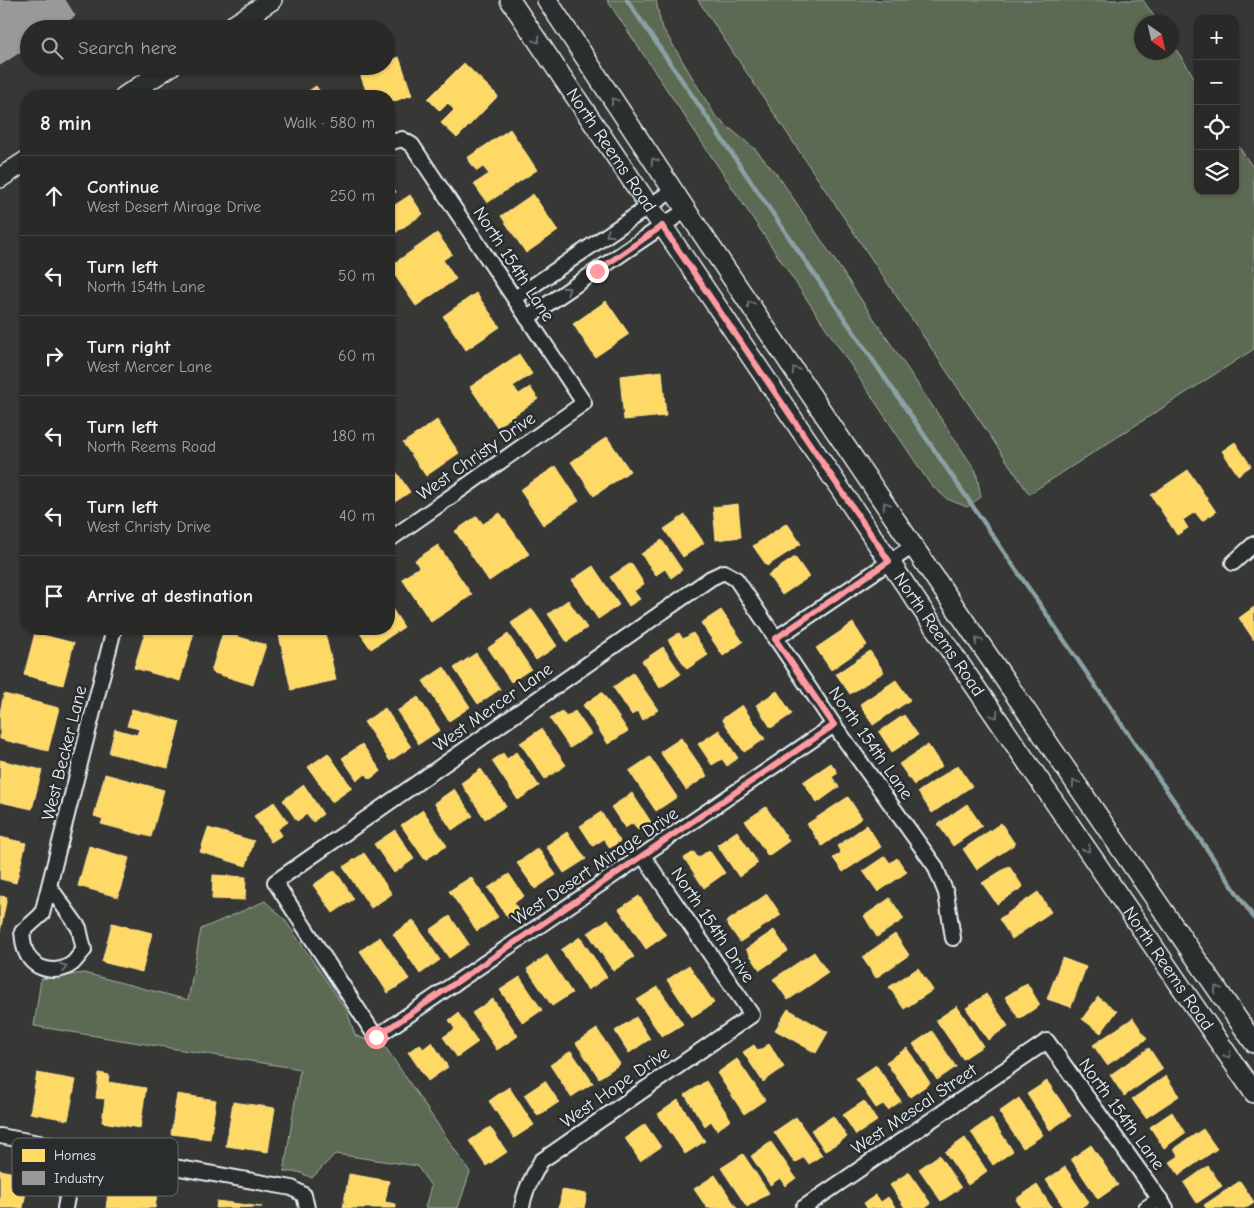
<!DOCTYPE html>
<html lang="en">
<head>
<meta charset="utf-8">
<style>
	:root { --surface:#292928; --page:#353534; --text:#f1f3f6; --muted:#a5a6a8; --line:#454545 }
	body { margin:0; font-family:"Comic Neue",sans-serif; background:var(--page); color:var(--text) }
	.controls { position:absolute; right:15px; top:15px; display:grid; overflow:hidden; border-radius:10px; box-shadow:0 1px 4px #0004 }
	.controls button { width:45px; height:45px; display:grid; place-items:center; padding:0; border:0; border-bottom:1px solid var(--line); background:var(--surface); color:var(--text); font:25px sans-serif }
	.compass { position:absolute; left:1134px; top:15px; width:45px; height:45px; border-radius:50%; background:var(--surface); box-shadow:0 1px 4px #0004; rotate:146deg }
	.stop { position:absolute; width:15px; height:15px; margin:-11px; border:4px solid #ff9aa2; border-radius:50%; background:#fff }
	.stop.end { background:#ff9aa2; border-color:#fff; box-shadow:0 1px 5px #0008 }
	.list { margin:0; padding:0; list-style:none }
	h2 { display:flex; justify-content:space-between; align-items:center; height:65px; margin:0; padding:0 20px; font-size:21px }
	h2 small { font-size:16px; font-weight:400; color:var(--muted) }
	.list li { display:grid; grid-template-columns:32px 1fr auto; gap:15px; align-items:center; box-sizing:border-box; height:80px; padding:0 20px; border-top:1px solid var(--line) }
	.list b { display:block; font-size:19px; white-space:nowrap }
	.list p { margin:0; font-size:16px; white-space:nowrap; color:var(--muted) }
	.list em { font-size:16px; font-style:normal; color:var(--muted) }
	.icon { flex:none; width:28px; height:28px; fill:none; stroke:currentColor; stroke-width:2; stroke-linecap:round; stroke-linejoin:round }
	.map { position:relative; flex:none; width:1254px; height:1208px; overflow:hidden }
	.search { position:absolute; background:var(--surface); box-shadow:0 1px 4px #0004; left:20px; top:20px; width:375px; height:55px; display:flex; align-items:center; gap:12px; box-sizing:border-box; padding:0 18px; border-radius:28px; color:var(--muted); font-size:19px }
	.panel { position:absolute; background:var(--surface); box-shadow:0 1px 4px #0004; left:20px; top:90px; width:375px; height:545px; border-radius:20px }
	.map>svg:first-child { display:block }
	.green { fill:#5d6b53; stroke:#a2aea6 }
	.homes { fill:#ffd966; stroke:#f8e092 }
	.industry { fill:#999; stroke:#b1b3b6 }
	.lines { fill:none; stroke-linecap:round; stroke-linejoin:round }
	.stream { stroke:#8ba1a6; stroke-width:4.5 }
	.street-casing { stroke:#e8f1f8; stroke-width:18 }
	.secondary-casing { stroke:#e8f1f8; stroke-width:22 }
	.street { stroke:#2a2d2e; stroke-width:14 }
	.secondary { stroke:#2a2d2e; stroke-width:19 }
	.oneway { stroke:#6c7275 }
	.route { stroke:#ff9aa2; stroke-width:6 }
	.labels { text-anchor:middle; stroke-width:5; stroke-linejoin:round; paint-order:stroke }
	.street-label { font-size:18px; fill:#e8f1f8; stroke:#2a2d2e }
	.key { fill:#2a2d2e; stroke:#63686b; stroke-width:1 }
	.key-label { font-size:14px; fill:#e8f1f8 }
</style>
</head>
<body>
<div class="map">
<svg width="1254" height="1208" viewBox="0 0 1254 1208">
	<rect width="100%" height="100%" fill="#373735"/>
	<filter id="ink" filterUnits="userSpaceOnUse"><feTurbulence type="fractalNoise" baseFrequency=".02" numOctaves="2"/><feDisplacementMap in="SourceGraphic" scale="10" xChannelSelector="R" yChannelSelector="G"/><feConvolveMatrix kernelMatrix="1 2 1 2 8 2 1 2 1" color-interpolation-filters="sRGB"/></filter>
	<g filter="url(#ink)">
		<g class="green">
			<polygon points="607,0 656,0 661,25 716,117 756,150 779,177 976,471 981,497 967,507 947,499 930,484"/>
			<polygon points="698,0 1143,0 1158,22 1142,22 1142,52 1172,52 1172,43 1198,83 1198,191 1235,191 1235,141 1254,169 1254,349 1029,494"/>
			<polygon points="265,901 285,920 347,1011 355,1035 386,1048 470,1172 458,1208 425,1208 431,1186 417,1166 335,1154 312,1178 299,1172 284,1172 300,1069 34,1026 41,979 84,973 188,1000 201,929"/>
		</g>
		<g class="homes">
			<polygon points="399,57 412,95 389,103 389,96 368,96 359,71 373,66 386,66 386,62"/>
			<polygon points="464,63 498,96 457,138 441,123 454,110 448,103 440,111 428,99"/>
			<polygon points="316,86 323,96 301,96"/>
			<polygon points="510,129 537,170 487,203 474,184 489,174 483,167 477,171 467,158"/>
			<polygon points="389,181 396,192 389,197 395,205 410,195 423,214 389,237"/>
			<polygon points="533,194 558,231 526,253 501,216"/>
			<polygon points="437,233 452,254 443,260 456,279 416,306 389,267"/>
			<polygon points="476,293 500,327 466,350 443,316"/>
			<polygon points="606,301 629,334 595,357 573,324"/>
			<polygon points="519,354 532,374 513,386 519,394 530,387 538,399 497,427 470,387"/>
			<polygon points="662,371 666,416 624,420 620,376"/>
			<polygon points="437,420 459,453 426,476 403,443"/>
			<polygon points="607,437 630,471 594,496 571,462"/>
			<polygon points="1235,442 1251,466 1238,475 1222,451"/>
			<polygon points="389,461 410,492 389,506"/>
			<polygon points="556,466 579,501 543,525 520,490"/>
			<polygon points="1188,470 1216,512 1202,521 1195,512 1183,520 1188,528 1177,535 1151,495"/>
			<polygon points="738,504 741,537 716,540 713,507"/>
			<polygon points="500,513 529,554 489,581 455,531 477,516 483,524"/>
			<polygon points="685,515 704,543 683,557 664,529"/>
			<polygon points="787,523 801,544 767,566 753,546"/>
			<polygon points="662,540 682,570 671,578 665,569 656,575 641,554"/>
			<polygon points="438,545 472,595 431,622 402,579 419,567 415,560"/>
			<polygon points="795,557 809,577 782,595 768,575"/>
			<polygon points="631,563 644,584 634,591 640,599 629,606 610,577"/>
			<polygon points="593,566 619,605 598,619 572,580"/>
			<polygon points="568,600 587,628 567,642 548,614"/>
			<polygon points="389,604 404,627 371,649 357,629 389,629"/>
			<polygon points="1254,607 1254,640 1239,618"/>
			<polygon points="532,609 557,646 536,660 511,623"/>
			<polygon points="721,610 743,642 723,656 701,623"/>
			<polygon points="853,623 867,645 831,670 816,648"/>
			<polygon points="146,629 166,630 167,629 195,629 180,681 134,668"/>
			<polygon points="306,629 324,629 336,680 291,690 279,635"/>
			<polygon points="223,632 266,645 253,685 211,672"/>
			<polygon points="35,633 74,643 63,685 24,675"/>
			<polygon points="679,633 683,639 693,633 708,655 687,669 668,640"/>
			<polygon points="508,634 531,669 511,682 488,648"/>
			<polygon points="663,647 681,674 660,688 642,661"/>
			<polygon points="870,651 884,672 850,694 836,674"/>
			<polygon points="476,653 500,689 478,704 454,668"/>
			<polygon points="444,667 470,707 449,721 423,681"/>
			<polygon points="633,673 658,710 643,720 637,711 632,715 613,687"/>
			<polygon points="896,680 910,700 873,725 860,704"/>
			<polygon points="777,691 792,714 771,728 756,705"/>
			<polygon points="602,692 628,731 608,744 583,705"/>
			<polygon points="4,694 59,708 48,751 0,739 0,712"/>
			<polygon points="418,697 440,730 419,744 397,711"/>
			<polygon points="742,705 765,739 744,752 722,719"/>
			<polygon points="385,708 411,747 390,761 364,722"/>
			<polygon points="132,709 180,722 168,768 109,753 115,729 137,735 139,729 127,726"/>
			<polygon points="562,711 566,717 575,711 591,734 570,748 550,719"/>
			<polygon points="904,715 918,735 892,752 879,732"/>
			<polygon points="541,729 566,765 545,779 520,743"/>
			<polygon points="719,730 738,758 727,766 722,759 712,765 698,744"/>
			<polygon points="681,738 707,776 686,790 660,752"/>
			<polygon points="362,744 381,771 370,779 366,774 357,780 342,758"/>
			<polygon points="928,745 942,766 914,785 899,764"/>
			<polygon points="516,752 539,786 518,800 492,761 503,753 507,759"/>
			<polygon points="328,753 352,788 332,802 308,767"/>
			<polygon points="650,757 677,797 656,811 629,771"/>
			<polygon points="0,760 42,770 32,809 0,802"/>
			<polygon points="831,763 838,773 832,777 839,787 817,803 803,782"/>
			<polygon points="958,765 972,786 932,813 918,792"/>
			<polygon points="481,769 506,806 485,819 461,783"/>
			<polygon points="105,774 164,790 151,837 101,824 103,819 94,816"/>
			<polygon points="304,785 323,814 313,822 307,814 297,821 283,800"/>
			<polygon points="454,789 473,816 452,830 434,803"/>
			<polygon points="632,793 651,822 638,830 633,823 625,828 611,807"/>
			<polygon points="848,797 862,818 822,846 807,824"/>
			<polygon points="274,802 288,822 278,829 282,835 271,842 254,816"/>
			<polygon points="967,804 982,826 953,846 938,824"/>
			<polygon points="766,807 789,841 768,856 745,821"/>
			<polygon points="423,810 447,846 425,860 401,825"/>
			<polygon points="601,812 620,841 610,848 604,839 593,846 580,826"/>
			<polygon points="1001,823 1015,844 977,870 963,849"/>
			<polygon points="867,825 881,847 843,872 833,858 841,853 837,846"/>
			<polygon points="208,828 254,841 246,866 200,852"/>
			<polygon points="395,830 414,859 394,873 374,844"/>
			<polygon points="737,831 758,863 739,877 717,845"/>
			<polygon points="567,832 586,859 564,873 546,846"/>
			<polygon points="0,837 26,843 16,883 0,879"/>
			<polygon points="89,846 129,858 118,897 78,886"/>
			<polygon points="538,848 556,875 535,889 517,863"/>
			<polygon points="709,850 725,873 704,888 684,858 694,852 698,858"/>
			<polygon points="364,853 392,894 371,908 343,867"/>
			<polygon points="885,856 890,863 897,858 907,872 878,892 863,871"/>
			<polygon points="1009,866 1023,887 997,904 982,883"/>
			<polygon points="335,870 354,899 333,913 313,885"/>
			<polygon points="509,874 524,896 514,903 519,911 508,918 488,888"/>
			<polygon points="213,875 246,877 245,900 212,899"/>
			<polygon points="471,877 498,917 477,931 449,891"/>
			<polygon points="1038,892 1051,912 1012,939 999,919"/>
			<polygon points="767,894 781,915 740,942 726,922"/>
			<polygon points="0,896 7,897 0,932"/>
			<polygon points="639,896 666,935 646,949 619,909"/>
			<polygon points="890,898 904,919 877,937 864,916"/>
			<polygon points="450,916 469,944 449,958 430,930"/>
			<polygon points="608,919 634,957 613,971 588,933"/>
			<polygon points="413,920 440,960 420,974 393,934"/>
			<polygon points="112,923 152,933 142,972 102,962"/>
			<polygon points="774,930 788,951 760,970 746,949"/>
			<polygon points="895,934 909,955 876,978 862,957"/>
			<polygon points="380,937 409,979 388,993 360,951"/>
			<polygon points="580,937 607,977 588,990 561,950"/>
			<polygon points="814,952 828,973 788,1000 773,979"/>
			<polygon points="547,955 572,993 552,1006 527,969"/>
			<polygon points="1062,958 1086,967 1071,1007 1047,999"/>
			<polygon points="689,965 714,1003 692,1017 667,980"/>
			<polygon points="918,968 933,990 904,1009 889,987"/>
			<polygon points="520,977 542,1010 523,1023 500,990"/>
			<polygon points="1027,983 1040,1005 1019,1019 1005,997"/>
			<polygon points="658,987 683,1024 662,1037 637,1000"/>
			<polygon points="986,994 1008,1026 988,1040 966,1008"/>
			<polygon points="1098,997 1117,1011 1101,1033 1082,1019"/>
			<polygon points="493,999 518,1036 497,1050 472,1013"/>
			<polygon points="957,1006 983,1046 963,1059 936,1020"/>
			<polygon points="788,1009 828,1032 816,1053 775,1030"/>
			<polygon points="458,1013 478,1042 457,1057 443,1037 455,1029 449,1020"/>
			<polygon points="636,1017 650,1039 629,1053 615,1031"/>
			<polygon points="1133,1018 1147,1039 1107,1065 1093,1045"/>
			<polygon points="597,1029 620,1064 599,1078 576,1043"/>
			<polygon points="932,1031 956,1067 937,1080 913,1044"/>
			<polygon points="432,1042 448,1067 428,1081 408,1052 420,1044 423,1049"/>
			<polygon points="769,1044 784,1067 763,1082 743,1052 754,1045 758,1051"/>
			<polygon points="907,1048 930,1083 910,1097 886,1062"/>
			<polygon points="1149,1048 1163,1069 1124,1096 1110,1075"/>
			<polygon points="571,1051 593,1083 571,1097 550,1065"/>
			<polygon points="737,1059 765,1100 744,1114 717,1073"/>
			<polygon points="876,1065 901,1101 888,1110 883,1104 876,1108 856,1079"/>
			<polygon points="37,1073 76,1080 68,1120 30,1113"/>
			<polygon points="99,1073 109,1075 108,1082 146,1088 140,1128 102,1122 105,1099 96,1098"/>
			<polygon points="1166,1076 1179,1096 1146,1118 1132,1099"/>
			<polygon points="545,1081 559,1102 538,1116 524,1095"/>
			<polygon points="706,1081 731,1120 717,1130 711,1121 705,1126 685,1095"/>
			<polygon points="1047,1081 1071,1116 1050,1130 1027,1094"/>
			<polygon points="509,1087 534,1125 514,1138 489,1101"/>
			<polygon points="177,1094 216,1100 210,1139 171,1134"/>
			<polygon points="1019,1098 1043,1135 1023,1148 999,1112"/>
			<polygon points="678,1100 705,1141 685,1154 658,1114"/>
			<polygon points="864,1101 877,1121 856,1135 843,1115"/>
			<polygon points="233,1102 275,1108 268,1152 226,1146"/>
			<polygon points="1172,1112 1185,1133 1164,1148 1150,1127"/>
			<polygon points="833,1116 847,1137 825,1151 811,1130"/>
			<polygon points="796,1117 822,1155 809,1164 804,1157 795,1163 774,1132"/>
			<polygon points="991,1118 1013,1151 993,1165 971,1132"/>
			<polygon points="645,1124 661,1147 640,1161 625,1138"/>
			<polygon points="490,1127 507,1152 486,1166 469,1141"/>
			<polygon points="1203,1129 1217,1149 1179,1175 1170,1162 1179,1156 1174,1149"/>
			<polygon points="965,1138 987,1171 968,1185 945,1152"/>
			<polygon points="771,1142 796,1178 785,1186 780,1178 770,1185 751,1156"/>
			<polygon points="1091,1145 1118,1185 1098,1199 1071,1159"/>
			<polygon points="743,1154 769,1193 747,1207 721,1168"/>
			<polygon points="939,1155 961,1188 941,1201 919,1169"/>
			<polygon points="1208,1166 1222,1186 1197,1203 1184,1183"/>
			<polygon points="1065,1167 1089,1202 1080,1208 1064,1208 1046,1180"/>
			<polygon points="0,1170 29,1176 23,1208 0,1208"/>
			<polygon points="909,1172 931,1204 925,1208 905,1208 890,1185"/>
			<polygon points="349,1174 389,1181 385,1202 396,1204 396,1208 343,1208"/>
			<polygon points="715,1175 737,1208 707,1208 694,1189"/>
			<polygon points="1240,1181 1254,1202 1245,1208 1206,1208 1204,1205"/>
			<polygon points="1037,1185 1052,1208 1021,1208 1016,1199"/>
			<polygon points="109,1186 157,1194 155,1208 106,1208"/>
			<polygon points="562,1190 587,1194 584,1208 559,1208"/>
			<polygon points="876,1195 881,1202 888,1197 896,1208 867,1208 864,1203"/>
			<polygon points="217,1201 262,1207 216,1208"/>
		</g>
		<polygon class="industry" points="0,0 65,0 75,16 55,29 29,29 29,46 0,65"/>
		<g class="lines">
			<polyline class="stream" points="627,0 1254,918"/>
			<defs>
				<g id="street">
					<polyline points="389,143 402,139 412,145 584,403 389,540"/>
					<polyline points="515,298 673,190"/>
					<polyline points="527,318 686,210"/>
					<polyline points="1233,563 1254,544"/>
					<polyline points="775,639 913,546"/>
					<polyline points="834,725 376,1037 275,882 711,578 724,572 736,579 834,725 935,866 946,893 953,938"/>
					<path d="M49 886 79 928 84 950C80 954 77 959 73 963 58 975 34 971 26 952 23 946 23 938 22 932L42 914 49 886 114 629"/>
					<polyline points="0,1136 292,1188 304,1195 307,1208"/>
					<polyline points="65,1208 76,1150"/>
					<path d="M522 1208C524 1191 533 1176 541 1161L752 1015 643 856"/>
					<polyline points="803,1208 1047,1041 1166,1208"/>
					<polyline points="1146,1208 1160,1199"/>
				</g>
				<g id="secondary">
					<path id="s1" d="M510 0 889 561 1254 1093"/>
					<polyline points="547,0 686,210 913,546 1254,1043"/>
					<polyline points="228,29 272,0"/>
					<polyline points="125,96 171,66"/>
					<polyline points="0,178 26,161"/>
				</g>
			</defs>
			<use href="#street" class="street-casing"/>
			<use href="#secondary" class="secondary-casing"/>
			<use href="#street" class="street"/>
			<use href="#secondary" class="secondary"/>
		</g>
		<defs><path id="oneway-chevron" d="M-2-3.5L2.5 0L-2 3.5" fill="none" stroke-width="1.6" stroke-linecap="round" stroke-linejoin="round" transform="scale(1.25)"/></defs>
		<g class="oneway">
			<use href="#oneway-chevron" transform="translate(537 40) rotate(56)"/>
			<use href="#oneway-chevron" transform="translate(614 101) rotate(-124)"/>
			<use href="#oneway-chevron" transform="translate(654 161) rotate(-123)"/>
			<use href="#oneway-chevron" transform="translate(609 234) rotate(146)"/>
			<use href="#oneway-chevron" transform="translate(567 290) rotate(-34)"/>
			<use href="#oneway-chevron" transform="translate(750 304) rotate(-124)"/>
			<use href="#oneway-chevron" transform="translate(795 370) rotate(-124)"/>
			<use href="#oneway-chevron" transform="translate(886 505) rotate(-124)"/>
			<use href="#oneway-chevron" transform="translate(978 641) rotate(-124)"/>
			<use href="#oneway-chevron" transform="translate(995 715) rotate(56)"/>
			<use href="#oneway-chevron" transform="translate(1075 783) rotate(-124)"/>
			<use href="#oneway-chevron" transform="translate(1087 849) rotate(56)"/>
			<use href="#oneway-chevron" transform="translate(64 967) rotate(-21)"/>
			<use href="#oneway-chevron" transform="translate(1217 989) rotate(-124)"/>
			<use href="#oneway-chevron" transform="translate(1228 1055) rotate(56)"/>
		</g>
	</g>
	<g class="lines" filter="url(#ink)">
		<polyline class="route" points="376,1037 834,725 775,639 889,561 662,226 597,271"/>
	</g>
	<g class="labels">
		<g class="street-label">
			<text dy="6" stroke="none"><textPath href="#s1" startOffset="181">North Reems Road</textPath></text>
			<text transform="translate(514 264) rotate(57)" y="6">North 154th Lane</text>
			<text transform="translate(476 456) rotate(-35)" y="6">West Christy Drive</text>
			<text dy="6" stroke="none"><textPath href="#s1" startOffset="766">North Reems Road</textPath></text>
			<text transform="translate(493 707) rotate(-35)" y="6">West Mercer Lane</text>
			<text transform="translate(871 743) rotate(55)" y="6">North 154th Lane</text>
			<text transform="translate(64 753) rotate(-76)" y="6">West Becker Lane</text>
			<text transform="translate(595 866) rotate(-34)" y="6">West Desert Mirage Drive</text>
			<text transform="translate(713 925) rotate(56)" y="6">North 154th Drive</text>
			<text dy="6" stroke="none"><textPath href="#s1" startOffset="1171">North Reems Road</textPath></text>
			<text transform="translate(615 1087) rotate(-35)" y="6">West Hope Drive</text>
			<text transform="translate(914 1109) rotate(-34)" y="6">West Mescal Street</text>
			<text transform="translate(1122 1114) rotate(54)" y="6">North 154th Lane</text>
		</g>
	</g>
	<rect x="12" y="1138" width="166" height="58" rx="8" class="key"/>
	<rect x="22" y="1149" width="23" height="13" fill="#ffd966"/>
	<rect x="22" y="1171" width="23" height="14" fill="#999"/>
	<g class="key-label">
		<text x="54" y="1160">Homes</text>
		<text x="54" y="1183">Industry</text>
	</g>
</svg>
<div class="controls">
<button>+</button>
<button>−</button>
<button><svg class="icon" aria-label="locate" viewBox="0 0 24 24"><circle cx="12" cy="12" r="6"/><path d="M12 2v4M12 18v4M2 12h4M18 12h4"/></svg></button>
<button><svg class="icon" aria-label="layers" viewBox="0 0 24 24"><path d="M12 4l9 5-9 5-9-5zM3 14l9 5 9-5"/></svg></button>
</div>
<svg class="compass" viewBox="-18 -18 36 36"><path d="M0-13l5 13h-10z" fill="#e53935"/><path d="M0 13l5-13h-10z" fill="#a5a6a8"/></svg>
<div class="stop" style="left:376px;top:1037px"></div>
<div class="stop end" style="left:597px;top:271px"></div>
<div class="search"><svg class="icon" aria-label="search" viewBox="0 0 24 24"><circle cx="10" cy="10" r="6"/><path d="M15 15l6 6"/></svg>Search here</div>
<section class="panel">
<h2>8 min<small>Walk · 580 m</small></h2>
<ul class="list">
<li><svg class="icon" aria-label="ahead" viewBox="0 0 24 24"><path d="M12 20V5M6 11l6-6 6 6"/></svg><div><b>Continue</b><p>West Desert Mirage Drive</p></div><em>250 m</em></li>
<li><svg class="icon" aria-label="left" viewBox="0 0 24 24"><path d="M17 20v-9H6M10 6l-5 5 5 5"/></svg><div><b>Turn left</b><p>North 154th Lane</p></div><em>50 m</em></li>
<li><svg class="icon" aria-label="right" viewBox="0 0 24 24"><path d="M7 20v-9h11M14 6l5 5-5 5"/></svg><div><b>Turn right</b><p>West Mercer Lane</p></div><em>60 m</em></li>
<li><svg class="icon" aria-label="left" viewBox="0 0 24 24"><path d="M17 20v-9H6M10 6l-5 5 5 5"/></svg><div><b>Turn left</b><p>North Reems Road</p></div><em>180 m</em></li>
<li><svg class="icon" aria-label="left" viewBox="0 0 24 24"><path d="M17 20v-9H6M10 6l-5 5 5 5"/></svg><div><b>Turn left</b><p>West Christy Drive</p></div><em>40 m</em></li>
<li><svg class="icon" aria-label="arrive" viewBox="0 0 24 24"><path d="M6 21V4h12l-3 4 3 4H6"/></svg><div><b>Arrive at destination</b></div></li>
</ul>
</section>
</div>
</body>
</html>
